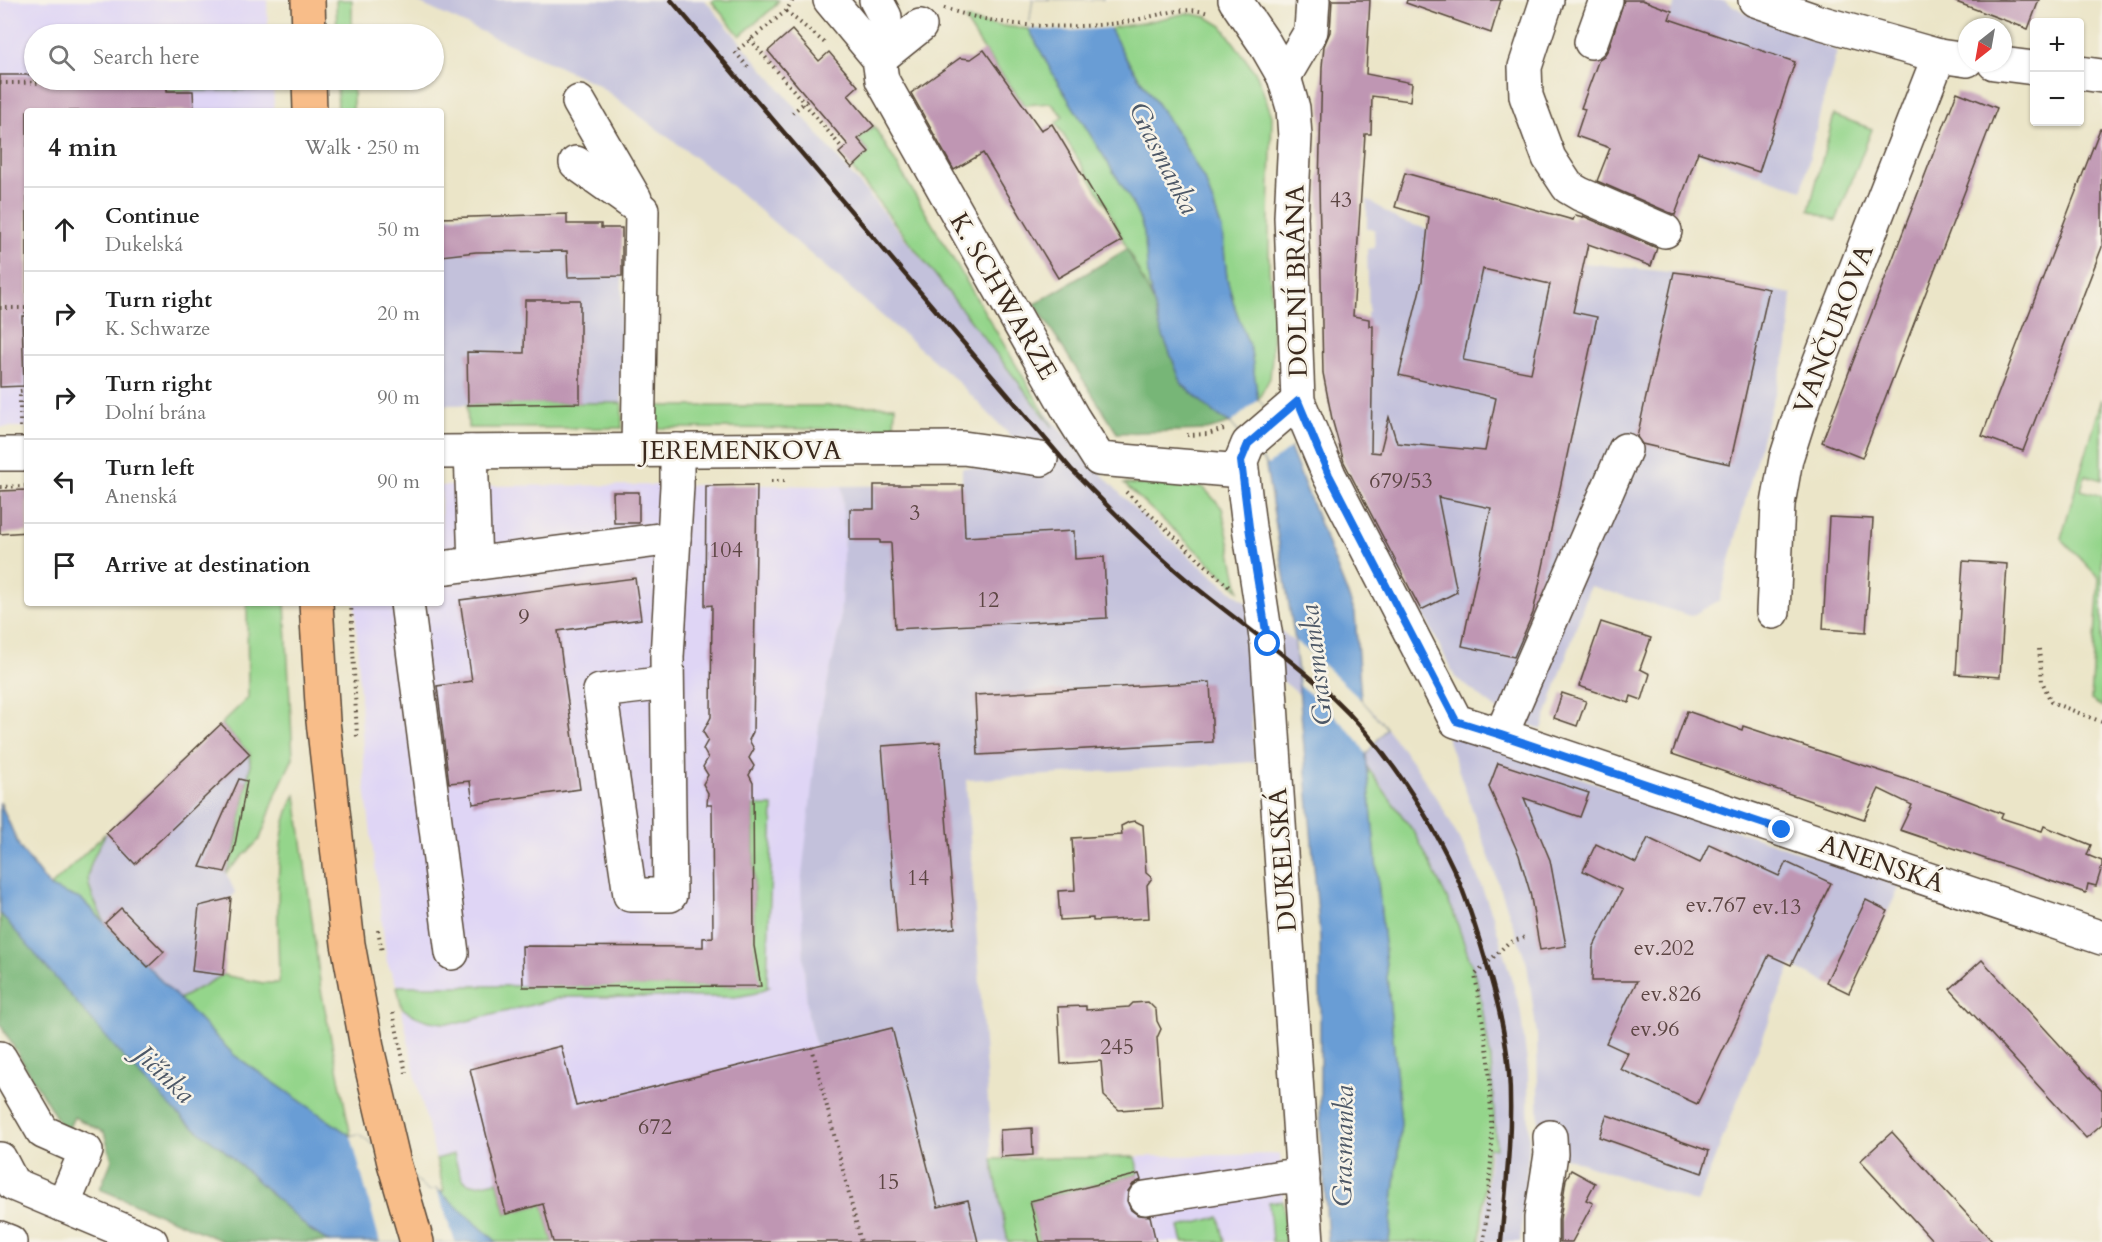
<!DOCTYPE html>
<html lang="en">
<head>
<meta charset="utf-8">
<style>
	:root { --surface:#fff; --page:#f6f6f6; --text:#222; --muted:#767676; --line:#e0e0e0 }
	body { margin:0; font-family:Cardo,serif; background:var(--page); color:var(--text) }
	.controls { position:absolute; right:18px; top:18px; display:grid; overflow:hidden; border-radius:6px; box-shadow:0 2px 4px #0004 }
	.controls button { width:54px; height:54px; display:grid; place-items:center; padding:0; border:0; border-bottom:2px solid var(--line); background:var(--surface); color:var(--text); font:30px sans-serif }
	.compass { position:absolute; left:1958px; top:18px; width:54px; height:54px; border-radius:50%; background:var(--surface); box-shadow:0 2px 4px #0004; rotate:211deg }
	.stop { position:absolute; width:18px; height:18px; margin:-14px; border:4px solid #1a73e8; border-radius:50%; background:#fff }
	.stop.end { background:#1a73e8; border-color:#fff; box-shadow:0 2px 6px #0008 }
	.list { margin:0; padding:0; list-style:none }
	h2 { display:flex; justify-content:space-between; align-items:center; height:78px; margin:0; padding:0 24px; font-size:26px }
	h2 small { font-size:20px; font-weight:400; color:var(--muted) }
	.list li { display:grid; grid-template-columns:39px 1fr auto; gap:18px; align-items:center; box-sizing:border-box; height:84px; padding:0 24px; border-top:2px solid var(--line) }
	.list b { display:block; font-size:22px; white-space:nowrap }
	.list p { margin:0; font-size:20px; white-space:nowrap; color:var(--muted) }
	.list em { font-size:20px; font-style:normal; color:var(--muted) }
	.icon { flex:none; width:33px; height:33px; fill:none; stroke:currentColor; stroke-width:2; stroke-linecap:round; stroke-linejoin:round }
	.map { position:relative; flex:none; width:2102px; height:1242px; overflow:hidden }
	.search { position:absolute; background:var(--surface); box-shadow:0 2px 4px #0004; left:24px; top:24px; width:420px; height:66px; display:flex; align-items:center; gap:15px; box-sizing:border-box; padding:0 21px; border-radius:33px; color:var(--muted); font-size:22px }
	.panel { position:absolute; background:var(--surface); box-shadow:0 2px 4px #0004; left:24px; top:108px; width:420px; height:498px; border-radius:6px }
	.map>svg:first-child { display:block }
	.built { fill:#dfd5f5 }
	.industrial { fill:#c3c1db }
	.green { fill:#94d58b; stroke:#688054; stroke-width:1.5 }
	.forest { fill:#77b677; stroke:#59704a; stroke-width:1.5 }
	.water { fill:#699dd5; stroke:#52647a; stroke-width:1.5 }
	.pier { fill:#ebe5c8 }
	.building { fill:#bf96b3; fill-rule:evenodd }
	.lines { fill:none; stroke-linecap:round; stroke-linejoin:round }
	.minor-casing { stroke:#554638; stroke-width:36 }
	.major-casing { stroke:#554638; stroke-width:36 }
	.path { stroke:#554638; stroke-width:4; stroke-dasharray:1.5 4.5; stroke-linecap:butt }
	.minor { stroke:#fff; stroke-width:33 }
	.major { stroke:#f8bd89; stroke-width:33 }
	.rail { stroke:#3b2a1e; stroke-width:4.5 }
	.route { stroke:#1a73e8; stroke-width:8 }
	.labels { text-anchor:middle; stroke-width:5; stroke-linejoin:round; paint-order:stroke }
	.number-label { font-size:22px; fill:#5c4543 }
	.street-label { font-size:26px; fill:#3b2a1e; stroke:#f7f3e8 }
	.water-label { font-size:27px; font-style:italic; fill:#4d5867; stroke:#f7f3e8 }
</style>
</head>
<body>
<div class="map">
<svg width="2102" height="1242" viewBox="0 0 2102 1242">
	<rect width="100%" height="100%" fill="#f7f3e8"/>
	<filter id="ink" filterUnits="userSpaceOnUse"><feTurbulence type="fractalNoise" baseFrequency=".0167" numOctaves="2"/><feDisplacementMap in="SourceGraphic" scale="12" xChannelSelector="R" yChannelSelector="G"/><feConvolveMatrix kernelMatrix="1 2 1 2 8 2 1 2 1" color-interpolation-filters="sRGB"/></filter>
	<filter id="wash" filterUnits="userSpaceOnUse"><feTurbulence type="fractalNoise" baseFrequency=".008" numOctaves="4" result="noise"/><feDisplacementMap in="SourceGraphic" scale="24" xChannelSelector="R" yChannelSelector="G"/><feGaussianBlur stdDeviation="1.35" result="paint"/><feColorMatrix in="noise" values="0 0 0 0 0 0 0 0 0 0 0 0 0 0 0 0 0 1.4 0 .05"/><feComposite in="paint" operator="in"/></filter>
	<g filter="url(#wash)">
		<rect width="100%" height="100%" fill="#ebe5c8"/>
		<g class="built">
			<polygon points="0,0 267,0 268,34 34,34 34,80 273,80 274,111 27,111 27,427 0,427"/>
			<polygon points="757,485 842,486 844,532 840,626 820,717 803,927 804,967 808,1016 866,1242 497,1242 439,1192 444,1191 416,1079 397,986 387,962 365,786 355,603 441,603 441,486"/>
			<polygon points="1280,1154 1286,1242 1008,1242 992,1159"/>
		</g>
		<g class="industrial">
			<polygon points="412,0 705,0 889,219 1066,437 1136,510 1197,563 1343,681 1376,715 1414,764 1442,807 1473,865 1493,916 1520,1008 1528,1071 1529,1148 1520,1242 1482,1242 1490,1147 1409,826 1382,786 1347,740 1317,709 1246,651 1255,762 966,780 992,1159 1008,1242 866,1242 808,1016 804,967 801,884 820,717 840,626 844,532 842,486 962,485 962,468 1038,464 953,377 720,176 597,84"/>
			<polygon points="1676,0 1724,0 1742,11 1837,51 1821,109 1802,190 1631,130"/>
			<polygon points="1367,199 1398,220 1430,230 1575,262 1706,276 1792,294 1788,347 1750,482 1720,600 1691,616 1590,586 1542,729 1508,718 1455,677 1403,573 1393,576 1373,517 1344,462 1332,419 1323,373 1373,334 1373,327 1368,326 1367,321 1367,313 1369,312 1367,249 1375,248 1374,229 1367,229"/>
			<polygon points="567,214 567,224 601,224 601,228 622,228 622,403 441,405 441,216"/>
			<polygon points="221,724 250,754 250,767 235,851 226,873 235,892 231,898 223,975 179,999 105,923 89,889 87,877 89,865 106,833"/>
			<polygon points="1445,732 1900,886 1849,993 1791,966 1697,1203 1562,1156 1539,1152 1537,1035 1527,964"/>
		</g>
		<g class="green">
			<polygon points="336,0 352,0 352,34 337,34"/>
			<polygon points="714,0 779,0 774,7 740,36 712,2"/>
			<polygon points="1187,13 1207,17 1222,26 1257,75 1272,116 1269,218 1269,269 1273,314 1272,357 1270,378 1258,400 1251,351 1234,305 1227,278 1222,230 1206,183 1178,134 1125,57 1110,28 1142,23"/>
			<polygon points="967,19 985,24 1029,29 1055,78 1128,195 1140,220 1144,232 1153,301 1105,203 1056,123 1063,116 1051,103 1025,105 984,50 965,20"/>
			<polygon points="167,80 259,80 259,90 167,91"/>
			<polygon points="337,80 353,80 353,111 338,111"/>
			<polygon points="1834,115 1872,129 1836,221 1809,210"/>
			<polygon points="874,126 1053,427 852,168 869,152 858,139"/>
			<polygon points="2102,399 2102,480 2085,475 2081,490 2102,496 2102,707 2091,700 2099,578 2061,538"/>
			<polygon points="511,403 622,403 622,428 468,428 467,405 511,405"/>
			<polygon points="656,406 895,406 894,429 655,428"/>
			<polygon points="1124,484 1203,487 1222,508 1239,590"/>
			<polygon points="247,603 285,603 293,758 277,792 260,839 226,873 235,851 250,767 250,754 221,724 248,698"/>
			<polygon points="1367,767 1416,835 1453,911 1478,984 1491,1060 1496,1149 1488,1148 1480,1242 1389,1242 1401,1123"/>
			<path d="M296 795 321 990 351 1136 234 1055 179 999 223 975 263 983H279C279 939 271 829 296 795Z"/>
			<path d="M754 806H773L767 984V986H771L756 993 736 997H564L459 1023C437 1024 420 1021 402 1008L397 986H760L751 931 754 930Z"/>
			<path d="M106 833C82 878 83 878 105 923L82 900 50 887Z"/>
			<path d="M454 1154C462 1187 466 1188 497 1181L506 1214 543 1204 553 1242H497L439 1192 444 1191 436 1159Z"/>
			<polygon points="1135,1157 1139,1174 1030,1201 1040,1242 1008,1242 992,1159"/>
			<polygon points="1283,1201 1286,1242 1272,1242 1269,1202"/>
			<polygon points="1219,1217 1225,1242 1183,1242 1179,1227"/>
		</g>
		<g class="forest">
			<polygon points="1127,249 1153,301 1160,328 1182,384 1214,413 1231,423 1207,430 1117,433 1035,304"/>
			<polygon points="0,909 184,1120 223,1149 310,1230 329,1242 225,1242 100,1189 112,1160 104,1132 74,1117 66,1134 0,1024"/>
		</g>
		<g class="water">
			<polygon points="1033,0 1103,0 1110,28 1125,57 1178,134 1206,183 1222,230 1227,278 1234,305 1251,351 1258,400 1290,435 1295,444 1290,448 1355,613 1361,700 1386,728 1366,754 1401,1123 1389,1242 1328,1242 1320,1110 1320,938 1295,641 1266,466 1267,465 1231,423 1214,413 1182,384 1160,328 1149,285 1144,232 1140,220 1128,195 1055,78 1029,29"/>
			<polygon points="0,802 20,848 50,887 82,900 234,1055 351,1136 359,1134 429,1191 437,1189 497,1242 329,1242 310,1230 223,1149 184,1120 124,1058 0,913"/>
		</g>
		<g class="pier">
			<polygon points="1033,0 1106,0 1113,28 1064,31 1029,29"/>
			<polygon points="1258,400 1290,435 1295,444 1268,465 1231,423"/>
			<polygon points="1295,641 1311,653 1361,700 1386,728 1366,754 1357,739 1326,707 1300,686"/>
			<polygon points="359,1134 429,1191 437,1189 455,1242 380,1242 351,1136"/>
		</g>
		<g id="blocks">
			<g class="building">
				<path d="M1332 0H1370L1366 74 1412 83 1410 101 1372 96 1371 134H1365L1353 316 1369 319V326H1373L1371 452 1380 453 1389 417 1397 443 1485 451 1496 398 1399 375 1422 281 1429 217 1395 207 1405 173 1573 220 1575 215 1583 217V216L1657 248 1651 266 1588 244 1573 312 1597 317 1533 613 1514 657 1462 646 1491 508 1438 497 1457 592 1421 610 1344 462 1332 419 1323 373 1319 185 1322 67 1324 46 1330 32ZM1483 269 1550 284 1531 373 1463 360Z"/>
				<polygon points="1407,0 1501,0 1491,33 1406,3"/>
				<polygon points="1624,0 1642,0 1672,11 1669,19 1795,62 1759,172 1698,152 1675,215 1597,181 1610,148 1576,136 1585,109 1581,108 1599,59 1604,56 1609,48"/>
				<polygon points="1957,0 2039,0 2028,29 1956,2"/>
				<polygon points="792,30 819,61 829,52 858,86 848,95 874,126 858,139 869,152 852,168 839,153 848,145 768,51"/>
				<polygon points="984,50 1041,130 1052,124 1122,241 1058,278 983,153 954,170 911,93 960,58 971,59"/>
				<polygon points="0,75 34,75 34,80 167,80 167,91 193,91 194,111 27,111 27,316 22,316 24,386 0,387"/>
				<polygon points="1957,92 1997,108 1862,458 1822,442"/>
				<polygon points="2100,129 2102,129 2102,247 2023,451 1982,436"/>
				<polygon points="567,214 567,224 601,224 601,228 622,228 622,276 568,277 567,251 476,252 441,256 441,218"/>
				<polygon points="1674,272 1706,276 1769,289 1730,464 1642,444 1637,437"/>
				<polygon points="525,300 580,300 580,403 468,405 467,352 524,353"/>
				<polygon points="757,485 753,732 749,740 754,749 749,758 754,766 749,775 753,783 754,946 761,986 523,987 522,946 703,947 703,938 713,937 712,805 707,805 708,793 703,784 708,775 703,767 708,758 703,749 708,740 703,732 711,717 712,605 705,606 706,486"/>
				<polygon points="874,485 963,485 965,537 1074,531 1075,559 1104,557 1107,618 895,629 891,543 880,543 880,540 850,540 850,509 874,509"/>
				<polygon points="27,490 27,532 0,534 0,491"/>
				<polygon points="613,492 639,492 639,523 614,523"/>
				<polygon points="1829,517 1873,519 1866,632 1823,629"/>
				<polygon points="1963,561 2007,564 2000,677 1956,674"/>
				<polygon points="635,578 641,619 558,631 580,789 473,804 470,781 449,783 437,686 472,681 460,600"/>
				<polygon points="1601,622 1651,638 1640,669 1650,674 1642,700 1631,696 1629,703 1579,686"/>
				<polygon points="1210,682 1213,742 978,755 975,695"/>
				<polygon points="1562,693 1586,701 1577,726 1554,718"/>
				<polygon points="1687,711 1742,730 1743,726 1945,792 2003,814 2001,818 2042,831 2044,826 2091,845 2087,855 2102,861 2102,867 2096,886 2088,884 2086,893 1900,830 1912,805 1879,789 1864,819 1672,754"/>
				<polygon points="221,724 250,754 135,864 106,833"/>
				<polygon points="940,742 955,928 897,933 882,746"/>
				<polygon points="1498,763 1589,793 1580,817 1524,798 1550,860 1566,946 1540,950 1530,892 1519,855 1489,787"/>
				<polygon points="239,779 247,781 234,850 225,872 200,867"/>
				<polygon points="1135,821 1143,825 1146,873 1152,878 1147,885 1149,918 1093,921 1093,918 1060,920 1058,891 1075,890 1072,838 1122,835 1121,826 1129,822"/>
				<polygon points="1648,838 1700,863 1709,844 1779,876 1786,862 1831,883 1791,965 1769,955 1697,1104 1620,1069 1628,1053 1606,1043 1637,981 1592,981 1593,948 1622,890 1583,871 1596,844 1636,863"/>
				<polygon points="231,898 223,975 192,971 199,906"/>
				<polygon points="1866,900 1888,911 1849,993 1826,982"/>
				<polygon points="121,908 164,952 148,967 105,923"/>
				<polygon points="1982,960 2102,1091 2102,1124 2086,1138 1950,989"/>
				<polygon points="1148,1002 1156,1010 1157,1021 1161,1029 1157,1038 1162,1107 1119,1110 1104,1096 1101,1061 1061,1064 1058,1007 1086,1006 1086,1010 1129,1007 1133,1003"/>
				<polygon points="892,1028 938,1207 968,1200 978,1242 553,1242 543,1204 506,1214 470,1069 561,1046 576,1106"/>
				<polygon points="1607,1115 1709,1151 1702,1173 1599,1137"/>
				<polygon points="1032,1128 1033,1155 1001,1157 1000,1130"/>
				<polygon points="1892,1132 1937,1182 1993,1242 1934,1242 1860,1161"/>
				<polygon points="1571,1170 1595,1183 1586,1200 1593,1203 1572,1242 1560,1242 1560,1219 1566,1179"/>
				<polygon points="1139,1174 1141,1180 1133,1184 1128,1191 1127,1201 1131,1210 1138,1215 1150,1216 1156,1242 1040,1242 1030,1201"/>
			</g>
		</g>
	</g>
	<g filter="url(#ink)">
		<use href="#blocks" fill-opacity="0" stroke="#554638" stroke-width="1.5"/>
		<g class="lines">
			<defs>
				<g id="minor">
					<polyline points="830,0 879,59 920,26"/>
					<polyline points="876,0 885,17 884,38 879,59 882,80 1073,418 1099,459 1241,471"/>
					<polyline points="1235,0 1265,44 1284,77 1293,108 1295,137 1291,217 1298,401 1329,475 1456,721 1501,735 2102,938"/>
					<polyline points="1547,0 1525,67 1526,96 1549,158 1568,187 1580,194 1665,231"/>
					<polyline points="1755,0 1819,22 1939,56 1967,60"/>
					<polyline points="1591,42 1606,0"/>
					<polyline points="1994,63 2034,68"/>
					<polyline points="2080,73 2102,76"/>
					<polyline points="1284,77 1311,31 1313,0"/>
					<polyline points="579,102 635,199"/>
					<polyline points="576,163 642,210 638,451"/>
					<polyline points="1298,401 1248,444 1241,461 1249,527 1267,644 1307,1242"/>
					<polyline points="441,452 963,448 1041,459"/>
					<polyline points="471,452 475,564"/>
					<polyline points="0,454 27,454"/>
					<polyline points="441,568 674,538"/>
					<polyline points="407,603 452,953"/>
					<polyline points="1773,612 1778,504 1786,459 1805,399 1939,56"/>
					<polyline points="667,683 600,691 630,895 670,895 667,657 677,486 677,450"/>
					<polyline points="1501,735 1625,450"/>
					<polyline points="0,1058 43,1132 86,1151 63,1205"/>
					<polyline points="0,1159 13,1184 151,1242"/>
					<polyline points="1145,1198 1282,1177 1303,1176"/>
					<polyline points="0,1238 10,1242"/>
					<polyline points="1541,1242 1541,1218 1551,1154 1550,1137"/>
				</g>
				<g id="major">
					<polyline points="308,0 309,34"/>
					<polyline points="309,80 310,111"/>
					<polyline points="316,603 323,721 348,944 368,1052 394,1163 417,1242"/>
				</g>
			</defs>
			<use href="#minor" class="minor-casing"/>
			<use href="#major" class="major-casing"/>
			<g class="path">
				<path d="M944 8C999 27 1060 30 1118 23 1148 20 1179 4 1208 13"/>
				<polyline points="786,11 826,44"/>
				<polyline points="750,39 843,149"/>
				<polyline points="748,67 735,52 786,11 793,0"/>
				<polyline points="0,83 156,82 156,80"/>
				<polyline points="792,113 809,99"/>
				<polyline points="0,308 26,308 27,327"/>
				<polyline points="20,427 20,391 27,390"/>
				<polyline points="1187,435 1208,434 1224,429"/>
				<polyline points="771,481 784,481 787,479"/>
				<polyline points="0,487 27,486"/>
				<polyline points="1126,492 1229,587"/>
				<polyline points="351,603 357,738"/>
				<polyline points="2039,649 2042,681 2051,702 2102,722"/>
				<polyline points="378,930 382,952"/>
				<polyline points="393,1013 406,1073"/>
				<polyline points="812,1047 861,1242"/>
				<polyline points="1484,1242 1492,1149 1489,1060 1475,975 1508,943 1528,936"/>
			</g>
			<use href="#minor" class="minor"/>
			<use href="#major" class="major"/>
			<path class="rail" d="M671 0 1071 469C1109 507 1146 546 1187 580 1234 619 1286 654 1331 696 1383 745 1425 808 1455 872 1468 901 1477 932 1486 962 1497 998 1506 1034 1509 1072 1513 1129 1506 1186 1501 1242"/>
		</g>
	</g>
	<g class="lines" filter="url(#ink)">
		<polyline class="route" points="1268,644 1249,527 1241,461 1248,444 1298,401 1329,475 1456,721 1501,735 1782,830"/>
	</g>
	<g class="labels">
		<g class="number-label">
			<text x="1341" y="207">43</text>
			<text x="1401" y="488">679/53</text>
			<text x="915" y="520">3</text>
			<text x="726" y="557">104</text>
			<text x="988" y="607">12</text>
			<text x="524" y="624">9</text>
			<text x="918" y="885">14</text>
			<text x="1716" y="912">ev.767</text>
			<text x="1777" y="914">ev.13</text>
			<text x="1664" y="955">ev.202</text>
			<text x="1671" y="1001">ev.826</text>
			<text x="1655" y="1036">ev.96</text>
			<text x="1117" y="1054">245</text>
			<text x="655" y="1134">672</text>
			<text x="888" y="1189">15</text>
		</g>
		<g class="street-label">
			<text transform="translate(1296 281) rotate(-91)" y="9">DOLNÍ BRÁNA</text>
			<text transform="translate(1004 296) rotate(60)" y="9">K. SCHWARZE</text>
			<text transform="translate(1833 329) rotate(-69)" y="9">VANČUROVA</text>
			<text x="741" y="459">JEREMENKOVA</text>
			<text transform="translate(1282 860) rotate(-94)" y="9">DUKELSKÁ</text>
			<text transform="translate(1882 863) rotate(19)" y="9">ANENSKÁ</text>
		</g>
		<g class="water-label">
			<text transform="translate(1164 158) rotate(63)" y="9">Grasmanka</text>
			<text transform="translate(1316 665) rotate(-97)" y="9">Grasmanka</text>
			<text transform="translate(165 1074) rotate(44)" y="9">Jičínka</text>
			<text transform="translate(1343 1146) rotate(-89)" y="9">Grasmanka</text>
		</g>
	</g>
</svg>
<div class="controls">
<button>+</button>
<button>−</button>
</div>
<svg class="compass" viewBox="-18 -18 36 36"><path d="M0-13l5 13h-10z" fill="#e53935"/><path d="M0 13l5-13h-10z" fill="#767676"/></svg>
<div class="stop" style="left:1268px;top:644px"></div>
<div class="stop end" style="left:1782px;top:830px"></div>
<div class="search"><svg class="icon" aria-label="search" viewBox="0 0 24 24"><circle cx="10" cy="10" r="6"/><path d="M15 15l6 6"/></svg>Search here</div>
<section class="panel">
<h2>4 min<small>Walk · 250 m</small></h2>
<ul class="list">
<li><svg class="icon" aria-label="ahead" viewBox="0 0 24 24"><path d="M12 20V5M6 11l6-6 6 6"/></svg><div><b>Continue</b><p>Dukelská</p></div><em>50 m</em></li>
<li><svg class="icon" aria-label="right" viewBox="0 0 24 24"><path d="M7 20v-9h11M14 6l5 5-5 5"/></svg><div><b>Turn right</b><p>K. Schwarze</p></div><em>20 m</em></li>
<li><svg class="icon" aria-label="right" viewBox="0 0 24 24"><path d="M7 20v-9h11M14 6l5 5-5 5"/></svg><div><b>Turn right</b><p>Dolní brána</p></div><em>90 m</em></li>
<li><svg class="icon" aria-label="left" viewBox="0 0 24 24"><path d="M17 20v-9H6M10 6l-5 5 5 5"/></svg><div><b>Turn left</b><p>Anenská</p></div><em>90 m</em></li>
<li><svg class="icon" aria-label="arrive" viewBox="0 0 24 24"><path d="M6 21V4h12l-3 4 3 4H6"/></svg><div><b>Arrive at destination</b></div></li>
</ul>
</section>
</div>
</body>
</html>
